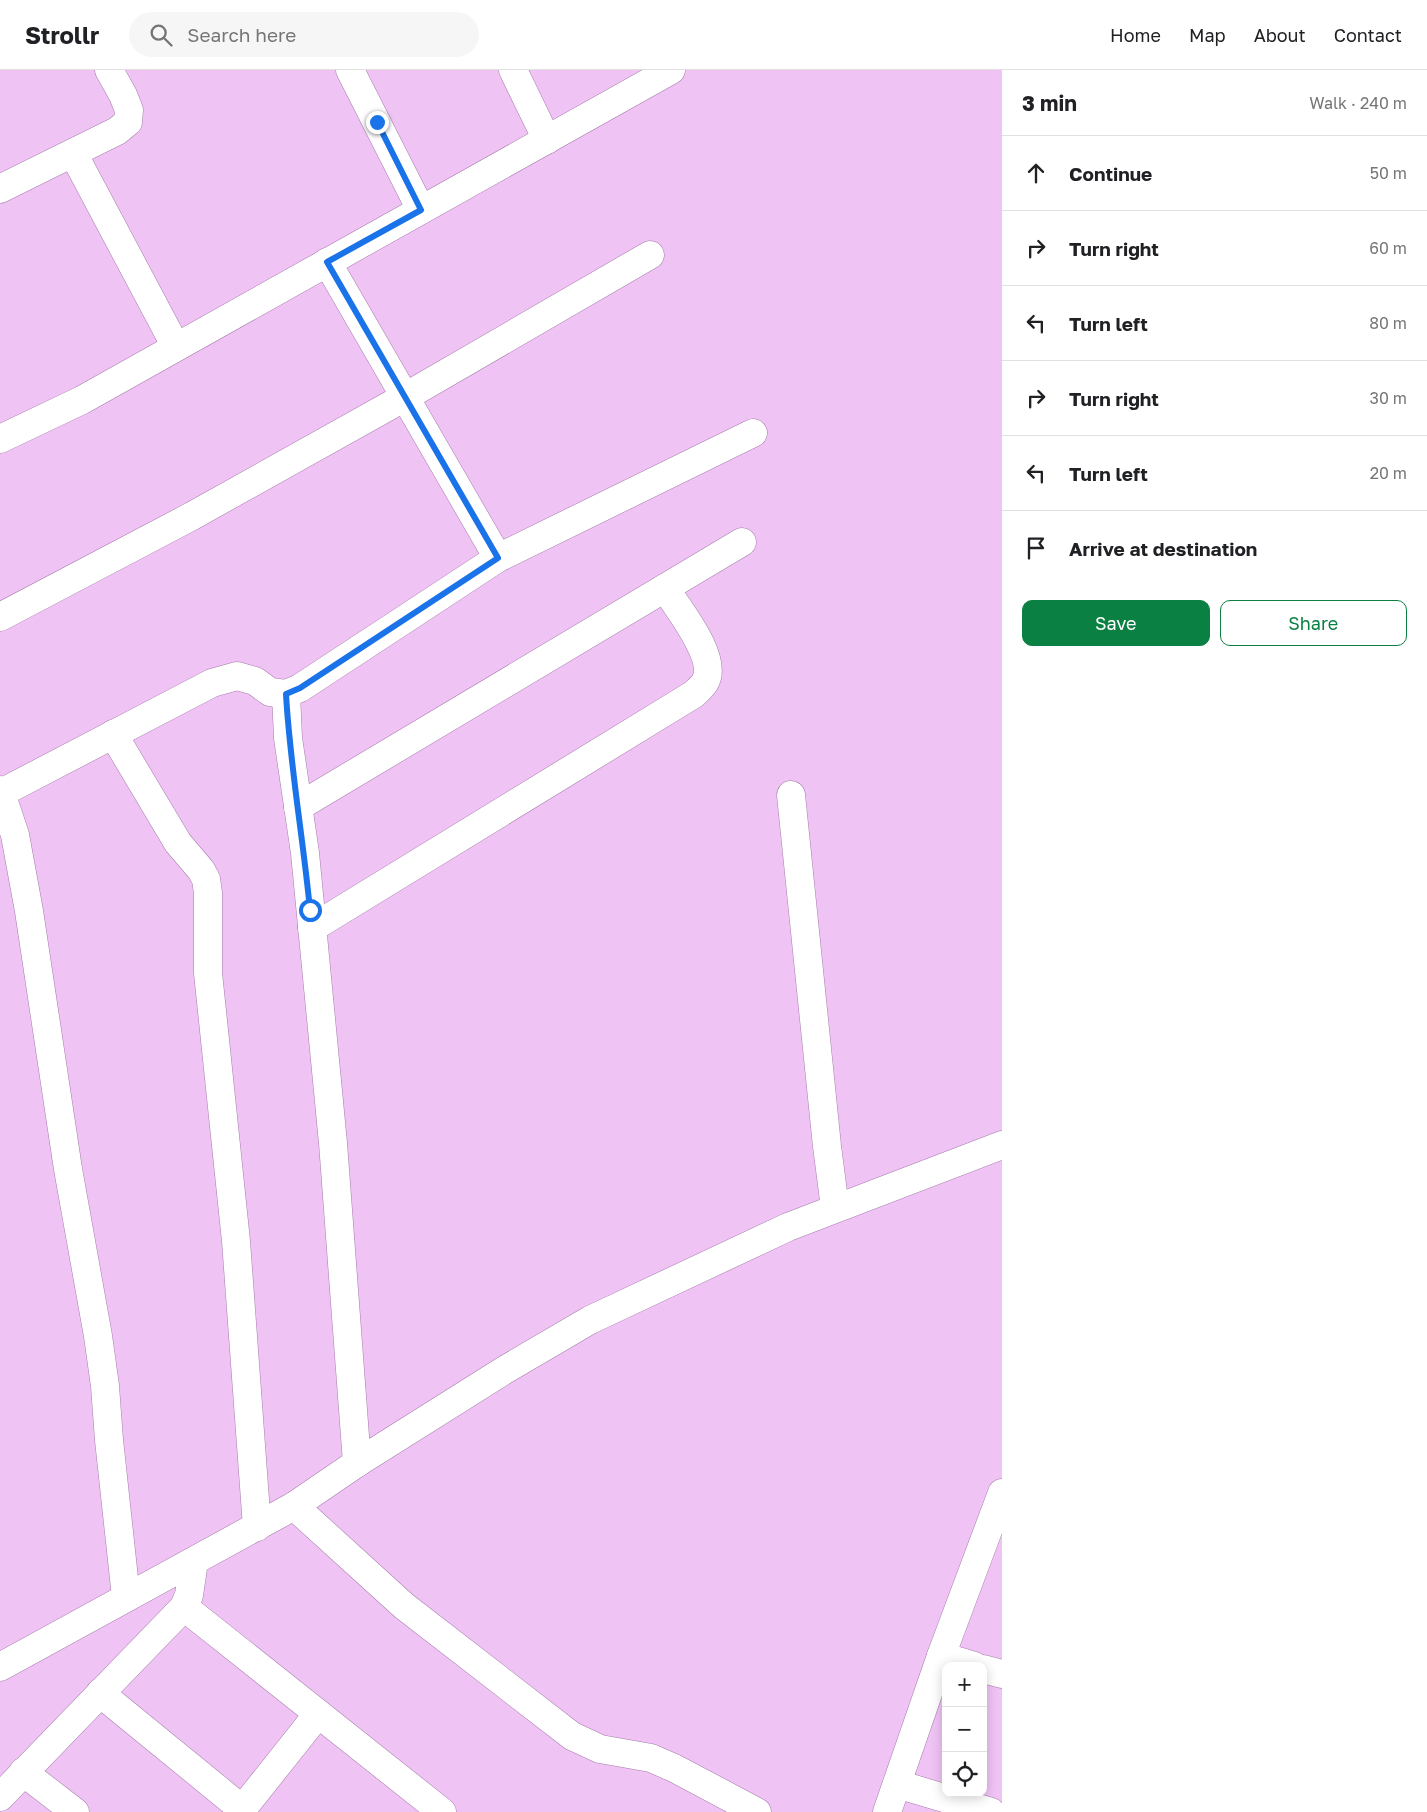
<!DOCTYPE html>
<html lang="en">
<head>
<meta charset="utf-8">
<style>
	:root { --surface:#fff; --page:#f6f6f6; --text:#202124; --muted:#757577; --line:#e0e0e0; --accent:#0b8043 }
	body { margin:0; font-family:"Golos Text",sans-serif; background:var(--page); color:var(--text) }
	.controls { position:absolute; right:15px; bottom:15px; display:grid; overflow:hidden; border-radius:10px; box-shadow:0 2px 12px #0003 }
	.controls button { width:45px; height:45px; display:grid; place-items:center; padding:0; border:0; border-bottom:1px solid var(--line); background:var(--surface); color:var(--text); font:25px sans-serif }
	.stop { position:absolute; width:15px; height:15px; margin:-11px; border:4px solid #1a73e8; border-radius:50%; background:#fff }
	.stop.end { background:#1a73e8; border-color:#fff; box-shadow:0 1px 5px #0008 }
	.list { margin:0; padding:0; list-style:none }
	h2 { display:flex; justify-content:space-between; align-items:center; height:65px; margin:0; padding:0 20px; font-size:21px }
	h2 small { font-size:16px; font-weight:400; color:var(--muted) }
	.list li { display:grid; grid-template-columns:32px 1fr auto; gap:15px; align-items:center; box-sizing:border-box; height:75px; padding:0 20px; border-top:1px solid var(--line) }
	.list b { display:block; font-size:19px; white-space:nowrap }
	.list em { font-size:16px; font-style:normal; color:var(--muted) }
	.actions { display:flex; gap:10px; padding:15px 20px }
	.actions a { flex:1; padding:11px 0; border:1px solid var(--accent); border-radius:10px; text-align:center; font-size:18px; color:var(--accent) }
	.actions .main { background:var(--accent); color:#fff }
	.icon { flex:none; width:28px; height:28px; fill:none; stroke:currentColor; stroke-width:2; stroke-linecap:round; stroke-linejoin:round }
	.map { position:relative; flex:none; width:1002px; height:1742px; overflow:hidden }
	header { display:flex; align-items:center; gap:30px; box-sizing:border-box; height:70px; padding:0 25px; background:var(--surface); border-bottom:1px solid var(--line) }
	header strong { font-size:24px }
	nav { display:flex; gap:28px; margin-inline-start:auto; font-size:18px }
	.search { width:350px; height:45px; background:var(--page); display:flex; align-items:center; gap:12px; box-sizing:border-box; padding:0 18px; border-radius:28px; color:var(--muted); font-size:19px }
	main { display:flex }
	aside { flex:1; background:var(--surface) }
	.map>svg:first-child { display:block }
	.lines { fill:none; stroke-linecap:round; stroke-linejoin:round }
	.minor-casing { stroke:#a67cab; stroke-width:29 }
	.minor { stroke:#fff; stroke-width:28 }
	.route { stroke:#1a73e8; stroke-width:6 }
</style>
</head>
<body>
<header>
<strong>Strollr</strong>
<div class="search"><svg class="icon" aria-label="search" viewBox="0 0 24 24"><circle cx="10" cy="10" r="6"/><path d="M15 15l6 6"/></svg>Search here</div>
<nav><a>Home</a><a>Map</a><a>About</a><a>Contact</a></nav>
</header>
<main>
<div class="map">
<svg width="1002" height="1742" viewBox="0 0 1002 1742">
	<rect width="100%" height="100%" fill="#f0c3f5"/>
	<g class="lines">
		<defs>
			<g id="minor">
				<polyline points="350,0 421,140"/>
				<polyline points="513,0 547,70"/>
				<polyline points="73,83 176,277"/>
				<polyline points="0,119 117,61 128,52 129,40 123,25 109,0"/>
				<polyline points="327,192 498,488"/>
				<polyline points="0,369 82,330 671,0"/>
				<polyline points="0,547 192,446 405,327 650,185"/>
				<polyline points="286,624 288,668 305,783 333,1073 357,1393"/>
				<polyline points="113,664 178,773 201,800 206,809 208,823 208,903 236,1171 257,1457"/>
				<polyline points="0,720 15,765 29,841 68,1099 98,1266 105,1316 109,1370 126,1527"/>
				<polyline points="1,723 212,613 237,606 255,611 270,622 286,624 300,618 498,488 753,363"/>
				<polyline points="791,725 827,1076 835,1138"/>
				<polyline points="298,737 742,472"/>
				<path d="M312 858 694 624C698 620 703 616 705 612 719 588 678 539 665 518"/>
				<polyline points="294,1436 404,1536 572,1666 600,1679 651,1688 674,1698 757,1742"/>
				<polyline points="184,1537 442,1742"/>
				<polyline points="941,1586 974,1596"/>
				<polyline points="0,1597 294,1436 357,1393 503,1301 590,1250 788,1157 1002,1075"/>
				<polyline points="983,1599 1002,1604"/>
				<polyline points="100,1623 242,1739"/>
				<polyline points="23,1702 75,1742"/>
				<polyline points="897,1714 991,1742"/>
				<polyline points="0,1727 184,1537 189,1525 194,1491"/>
				<polyline points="240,1742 318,1644"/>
				<polyline points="887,1742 941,1586 1002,1423"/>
			</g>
		</defs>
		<use href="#minor" class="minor-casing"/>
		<use href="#minor" class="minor"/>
	</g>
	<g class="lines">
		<path class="route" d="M310 840C303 767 290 696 286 624L300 618 498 488 327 192 421 140 377 52"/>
	</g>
</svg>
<div class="controls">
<button>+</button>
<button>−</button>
<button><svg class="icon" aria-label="locate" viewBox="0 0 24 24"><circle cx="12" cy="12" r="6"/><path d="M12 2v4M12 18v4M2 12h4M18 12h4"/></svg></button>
</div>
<div class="stop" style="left:310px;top:840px"></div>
<div class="stop end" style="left:377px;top:52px"></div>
</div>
<aside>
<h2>3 min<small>Walk · 240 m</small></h2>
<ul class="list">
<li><svg class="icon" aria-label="ahead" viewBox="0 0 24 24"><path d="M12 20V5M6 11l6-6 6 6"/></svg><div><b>Continue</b></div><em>50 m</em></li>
<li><svg class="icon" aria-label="right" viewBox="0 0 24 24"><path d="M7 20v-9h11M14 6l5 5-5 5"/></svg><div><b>Turn right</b></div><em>60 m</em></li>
<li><svg class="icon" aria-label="left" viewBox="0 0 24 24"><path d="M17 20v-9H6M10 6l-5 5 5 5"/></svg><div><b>Turn left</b></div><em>80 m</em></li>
<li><svg class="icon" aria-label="right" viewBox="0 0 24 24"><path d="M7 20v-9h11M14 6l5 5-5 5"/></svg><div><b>Turn right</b></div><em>30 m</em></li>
<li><svg class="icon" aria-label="left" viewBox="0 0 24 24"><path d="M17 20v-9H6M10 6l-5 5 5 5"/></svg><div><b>Turn left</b></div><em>20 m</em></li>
<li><svg class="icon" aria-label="arrive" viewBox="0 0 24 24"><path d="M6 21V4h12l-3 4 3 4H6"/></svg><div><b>Arrive at destination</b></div></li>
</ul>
<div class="actions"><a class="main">Save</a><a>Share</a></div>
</aside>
</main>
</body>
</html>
